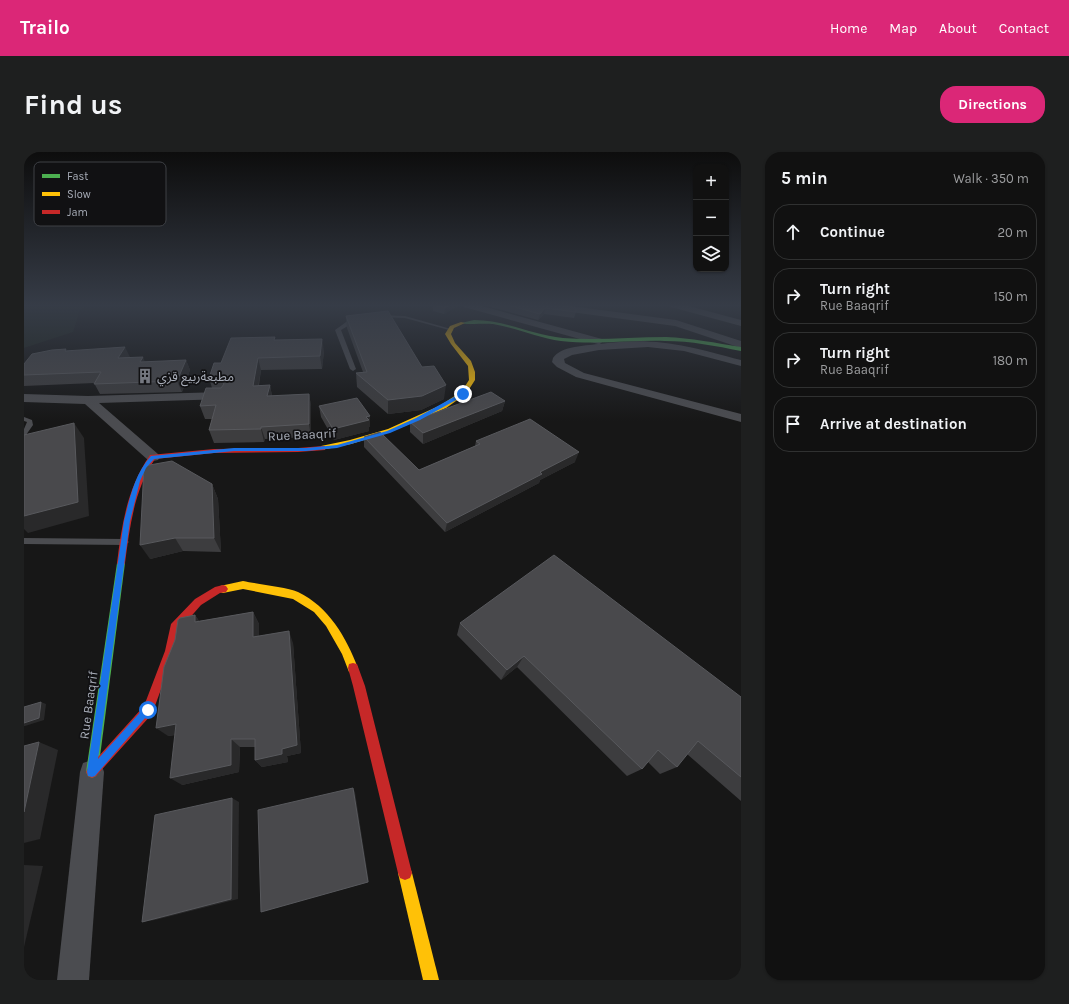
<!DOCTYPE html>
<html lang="en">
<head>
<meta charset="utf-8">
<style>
	:root { --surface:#111; --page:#1e1f1f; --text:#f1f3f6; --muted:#9c9d9f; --line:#303131; --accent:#db2777 }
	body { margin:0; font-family:Karla,"Noto Sans Arabic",sans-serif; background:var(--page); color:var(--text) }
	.controls { position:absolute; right:12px; top:12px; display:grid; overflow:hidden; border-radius:8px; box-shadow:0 1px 3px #0004 }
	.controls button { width:36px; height:36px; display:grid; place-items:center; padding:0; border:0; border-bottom:1px solid var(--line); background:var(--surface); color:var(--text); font:20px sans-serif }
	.stop { position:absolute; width:12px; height:12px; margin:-9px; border:3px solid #1a73e8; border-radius:50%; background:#fff }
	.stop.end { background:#1a73e8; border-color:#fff; box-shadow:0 1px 4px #0008 }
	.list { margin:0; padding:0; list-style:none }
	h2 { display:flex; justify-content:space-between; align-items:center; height:52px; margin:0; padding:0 16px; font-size:17px }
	h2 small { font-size:13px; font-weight:400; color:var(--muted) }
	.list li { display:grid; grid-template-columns:26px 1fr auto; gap:12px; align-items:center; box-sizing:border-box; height:56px; margin:0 8px 8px; padding:0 8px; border:1px solid var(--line); border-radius:16px }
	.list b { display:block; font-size:15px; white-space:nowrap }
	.list p { margin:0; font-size:13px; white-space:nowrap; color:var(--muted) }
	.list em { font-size:13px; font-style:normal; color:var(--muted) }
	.icon { flex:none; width:22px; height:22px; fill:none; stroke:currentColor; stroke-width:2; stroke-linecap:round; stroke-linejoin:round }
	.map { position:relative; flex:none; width:717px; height:828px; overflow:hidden; border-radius:16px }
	header { display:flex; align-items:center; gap:24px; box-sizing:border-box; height:56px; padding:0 20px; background:var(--accent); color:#fff }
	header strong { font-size:19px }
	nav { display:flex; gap:22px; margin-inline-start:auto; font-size:14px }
	.intro { display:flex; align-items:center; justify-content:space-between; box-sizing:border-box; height:96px; padding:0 24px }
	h1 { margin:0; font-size:28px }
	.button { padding:10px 18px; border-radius:16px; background:var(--accent); color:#fff; font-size:14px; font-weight:700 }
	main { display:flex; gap:24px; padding:0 24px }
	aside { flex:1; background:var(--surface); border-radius:16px; box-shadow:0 1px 3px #0004 }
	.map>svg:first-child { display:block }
	.green { fill:#1d241e }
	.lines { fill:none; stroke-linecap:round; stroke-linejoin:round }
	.lane { fill:#4b4c50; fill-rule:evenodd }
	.street { fill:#4b4c50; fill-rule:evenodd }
	.fast { fill:#4caf50; fill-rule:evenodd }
	.slow { fill:#ffc107; fill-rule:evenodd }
	.jam { fill:#c62828; fill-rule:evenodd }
	.wall { fill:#3d3d3f }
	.shaded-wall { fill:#29292a }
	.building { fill:#49494c; stroke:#58595d }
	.route { fill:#1a73e8 }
	.labels { text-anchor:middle; stroke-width:3.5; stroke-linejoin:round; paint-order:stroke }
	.far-poi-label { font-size:13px; fill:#a8adb8; stroke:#111113; text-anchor:start }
	.far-street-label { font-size:13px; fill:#a8adb8; stroke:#111113 }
	.key { fill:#111113; stroke:#3e4045; stroke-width:1 }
	.key-label { font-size:11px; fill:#a8adb8 }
</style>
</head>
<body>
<header>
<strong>Trailo</strong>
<nav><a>Home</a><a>Map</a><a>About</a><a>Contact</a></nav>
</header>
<div class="intro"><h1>Find us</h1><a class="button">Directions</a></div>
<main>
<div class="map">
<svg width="717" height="828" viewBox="0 0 717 828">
	<rect width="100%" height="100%" fill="#171717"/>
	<polygon class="green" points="0,153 66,153 56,158 49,180 0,196"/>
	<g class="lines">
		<g class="lane">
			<polygon points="354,163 381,164 427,177 425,178 381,166 356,165 354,164"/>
			<polygon points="332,166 334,166 334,168 317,178 332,217 329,219 326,217 311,178 325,168"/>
			<polygon points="0,265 8,268 9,273 2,283 0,284 0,277 3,270 0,269"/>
			<polygon points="0,386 101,387 105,390 101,393 0,392"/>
		</g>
		<g class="street">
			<path d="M439 153H454L578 187 579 189 576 192C631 184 665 194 717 208V214L660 199 624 195 575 198 548 203 540 207 541 211 560 221 717 262V270L552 225 533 215 528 210 529 206C537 194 560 194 574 192L440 155Z"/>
			<polygon points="513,153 539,153 652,168 717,189 717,196 651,174 517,156"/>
			<polygon points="646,153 661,153 717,168 717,174 647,155"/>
			<polygon points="197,240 201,241 203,244 201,247 75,251 134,302 136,305 134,308 129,309 124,308 61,252 0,250 0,242 64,244"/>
			<polygon points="68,608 77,611 80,620 65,828 33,828 56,620 59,611"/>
		</g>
		<g class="fast">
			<path d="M450 168C481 168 508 183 539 186 573 189 607 185 642 185 667 186 692 191 717 195V199C692 194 667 189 641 189 607 188 572 193 537 189 514 186 493 176 469 172 462 171 440 173 437 171Z"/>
			<polygon points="97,407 100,409 101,411 74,620 72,624 68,626 64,624 62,620 93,411 94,409"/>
		</g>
		<g class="slow">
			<polygon points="437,170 441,171 430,176 427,182 431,191 447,209 451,220 451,228 442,242 422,256 369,279 327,292 297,298 297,294 326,288 364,277 417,253 438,239 445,228 444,214 427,192 421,182 426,174"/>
			<path d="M219 429C233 432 262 435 274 440 305 455 322 485 334 516L333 520 329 521 325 520 318 502 302 474 290 460 269 447 219 437 199 441 196 440 194 437 196 434Z"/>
			<polygon points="381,714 386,716 388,721 415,828 399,828 374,721 376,716"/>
		</g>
		<g class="jam">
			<path d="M299 294H301V298L274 300 190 301 131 307C110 338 106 374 101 411L100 413H94L93 411C98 371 103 337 126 303L190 297 274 296Z"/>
			<polygon points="199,433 202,434 204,437 202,440 196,441 177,453 156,477 151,499 128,562 72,624 68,626 64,624 62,620 64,616 120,554 141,499 147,472 171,447 191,435"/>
			<polygon points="329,511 333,512 341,534 388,721 386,726 381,728 376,726 374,721 329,534 324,516 325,512"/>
		</g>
	</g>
	<g class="wall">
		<polygon points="409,153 435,153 420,162 409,159"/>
		<polygon points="460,153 533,153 552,160 550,166 520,162 514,168"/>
		<polygon points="322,164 398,215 420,247 397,258 364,262 333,235 332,221 339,220 323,176"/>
		<polygon points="252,188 300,199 298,217 237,218 235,233 246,233 248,244 285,242 287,254 287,285 241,287 240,290 190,291 185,278 188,267 181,267 176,254 188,236 185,226 197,211"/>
		<polygon points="43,199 106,205 121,210 162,208 166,218 158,240 76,242 70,231 0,234 0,223"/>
		<polygon points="481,249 478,259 399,292 386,280 386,270"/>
		<polygon points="295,254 346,264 346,275 345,275 345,279 310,288 297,265"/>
		<polygon points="340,285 395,318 451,294 452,289 551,310 516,328 515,331 421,380 340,295"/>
		<polygon points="188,332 194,347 197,400 159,399 126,407"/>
		<polygon points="229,460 235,472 235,484 269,491 277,601 263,604 264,610 238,615 231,608 231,595 216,595 215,620 158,633 151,583 144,584 171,463 175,469"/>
		<polygon points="436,471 717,545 717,649 663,602 653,615 636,622 624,610 618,617 603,624 493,515 477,528 433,483"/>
	</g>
	<g class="shaded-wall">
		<polygon points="426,153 435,153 420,162 421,156"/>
		<polygon points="521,156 520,162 514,168 516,162"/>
		<polygon points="298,187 300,199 298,217 296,204"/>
		<polygon points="101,195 106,205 94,206"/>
		<polygon points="119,205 123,215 116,210"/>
		<polygon points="234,206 237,218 232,246 229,234"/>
		<polygon points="162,208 166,218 158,240 153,229"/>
		<polygon points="246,233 248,245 243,244"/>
		<polygon points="422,233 420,247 397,258 364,262 364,248"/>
		<polygon points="285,242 287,254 287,285 285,272"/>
		<polygon points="481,249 478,259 399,292 399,281"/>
		<polygon points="346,264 346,275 345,275 345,279 310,288 309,277"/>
		<polygon points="50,271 60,286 65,364 4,381 0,377 0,364"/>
		<polygon points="237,275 241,287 240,290 237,277"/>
		<polygon points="555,300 551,310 516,328 515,331 421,380 423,371 516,320"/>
		<polygon points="188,332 194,347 197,400 190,386"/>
		<polygon points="151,386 159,399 126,407 116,393"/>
		<polygon points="229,460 235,472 235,497 229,485"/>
		<polygon points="171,463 180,476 171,470"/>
		<polygon points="265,479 269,491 277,601 263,604 264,610 238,615 231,608 258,597"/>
		<polygon points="500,504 493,515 477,528 483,518"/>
		<polygon points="17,550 22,552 20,568 1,574 0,574 0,571"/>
		<polygon points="152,572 163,581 144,584 132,576"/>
		<polygon points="207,587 216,595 215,620 158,633 146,626"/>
		<polygon points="15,590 34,598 16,687 0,691 0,660"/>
		<polygon points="329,636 331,640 345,730 243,758 237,760"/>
		<polygon points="208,646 215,650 214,747 131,768 118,770"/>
		<polygon points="0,713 19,714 0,795"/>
	</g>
	<g class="building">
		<polygon points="411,153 426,153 421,156"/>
		<polygon points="484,153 533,153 552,156 552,160 521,156 516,162"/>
		<polygon points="364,159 398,215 410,214 422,233 398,244 364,248 332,221 343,220 322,164"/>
		<polygon points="251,185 250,188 298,187 296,204 234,206 229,234 246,233 243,244 285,242 285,272 237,275 237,277 185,278 192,253 176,254 182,236 197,236 200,232 197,227 185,226 190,211 197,211 207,186"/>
		<polygon points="101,195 94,206 119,205 116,210 162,208 153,229 70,232 77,220 0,223 0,212 8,202 28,198 42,197 41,199"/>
		<polygon points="467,240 481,249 399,281 386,270"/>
		<polygon points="333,246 346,264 342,265 345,268 309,277 295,254"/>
		<polygon points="506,267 555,300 516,320 518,322 423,371 340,285 356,280 395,318 456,292 452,289"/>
		<polygon points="50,271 54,350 0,364 0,283"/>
		<polygon points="148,309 188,332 190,386 151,386 116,393 120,314"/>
		<polygon points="530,403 717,545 717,625 674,589 653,615 634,598 618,617 500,504 483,518 436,471"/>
		<polygon points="229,460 229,485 265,479 273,593 258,597 258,602 231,608 231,587 207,587 207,613 146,626 152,572 132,576 140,515 151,488 154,468 156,466 171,463 171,470"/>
		<polygon points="17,550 15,566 0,571 0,555"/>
		<polygon points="15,590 0,660 0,594"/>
		<polygon points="329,636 344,730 237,760 234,658"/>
		<polygon points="208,646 207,747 118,770 131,663"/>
	</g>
	<linearGradient id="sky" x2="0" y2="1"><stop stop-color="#0d0d0d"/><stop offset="0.57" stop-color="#363c47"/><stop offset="1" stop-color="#363c47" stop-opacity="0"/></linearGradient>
	<rect width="717" height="269" fill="url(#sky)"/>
	<path class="route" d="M439 240 441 243 396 268 366 281 313 296 282 299H210L130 307 122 316 116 329 106 369 74 607 121 555 124 554 127 555 128 558 71 624 68 625 64 624 63 620 100 369C106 346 110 323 127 304L210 296H282L313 293 363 279 392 266Z"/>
	<defs>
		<symbol id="building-bare" viewBox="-9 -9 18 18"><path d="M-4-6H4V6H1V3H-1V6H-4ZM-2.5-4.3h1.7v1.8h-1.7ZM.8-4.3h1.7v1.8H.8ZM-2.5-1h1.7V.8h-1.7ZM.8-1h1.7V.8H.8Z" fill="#757880" stroke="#111113" stroke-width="2.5" paint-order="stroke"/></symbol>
	</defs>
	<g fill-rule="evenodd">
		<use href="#building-bare" x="110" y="213" width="22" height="22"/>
	</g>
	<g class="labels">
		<g class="far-poi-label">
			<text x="133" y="229">مطبعةربيع قزي</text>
		</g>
		<g class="far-street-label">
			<text transform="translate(278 282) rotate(-3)" y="5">Rue Baaqrif</text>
			<text transform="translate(64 553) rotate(-82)" y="5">Rue Baaqrif</text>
		</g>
	</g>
	<rect x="10" y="10" width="132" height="64" rx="6" class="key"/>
	<rect x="18" y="22" width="18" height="4" fill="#4caf50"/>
	<rect x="18" y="40" width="18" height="4" fill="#ffc107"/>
	<rect x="18" y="58" width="18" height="4" fill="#c62828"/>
	<g class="key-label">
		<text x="43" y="28">Fast</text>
		<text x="43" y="46">Slow</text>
		<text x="43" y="64">Jam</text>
	</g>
</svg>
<div class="controls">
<button>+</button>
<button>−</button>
<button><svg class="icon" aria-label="layers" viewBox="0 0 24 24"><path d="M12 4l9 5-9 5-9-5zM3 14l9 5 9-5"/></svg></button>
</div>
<div class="stop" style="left:124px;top:558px"></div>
<div class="stop end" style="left:439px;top:242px"></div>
</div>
<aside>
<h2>5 min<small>Walk · 350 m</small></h2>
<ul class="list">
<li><svg class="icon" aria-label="ahead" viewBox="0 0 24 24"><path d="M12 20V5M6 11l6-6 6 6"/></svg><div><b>Continue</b></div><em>20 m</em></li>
<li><svg class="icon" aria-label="right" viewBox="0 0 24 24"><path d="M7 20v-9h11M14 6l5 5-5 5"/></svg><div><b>Turn right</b><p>Rue Baaqrif</p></div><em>150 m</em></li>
<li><svg class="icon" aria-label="right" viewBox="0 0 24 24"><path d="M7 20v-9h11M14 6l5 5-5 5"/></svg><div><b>Turn right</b><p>Rue Baaqrif</p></div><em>180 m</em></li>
<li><svg class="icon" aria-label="arrive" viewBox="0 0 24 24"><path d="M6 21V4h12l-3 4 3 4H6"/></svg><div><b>Arrive at destination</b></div></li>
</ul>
</aside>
</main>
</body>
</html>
